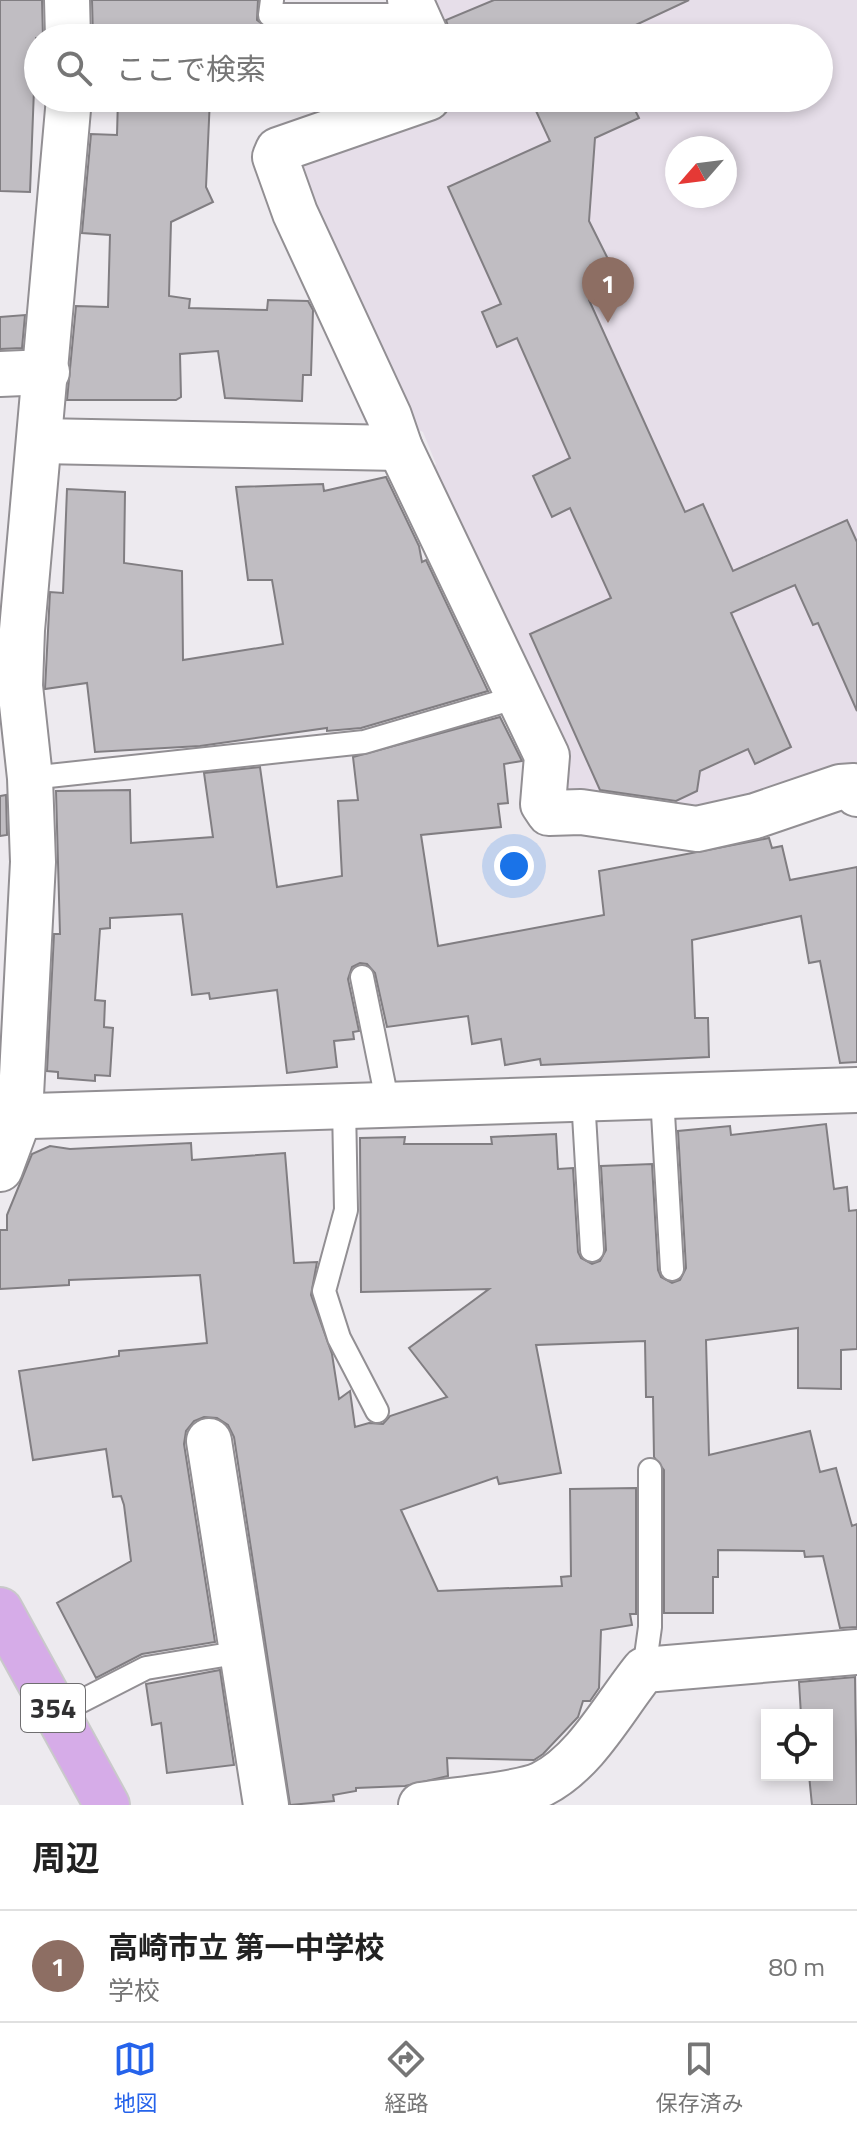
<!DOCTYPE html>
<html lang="ja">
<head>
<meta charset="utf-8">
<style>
	:root { --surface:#fff; --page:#f6f6f6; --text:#222; --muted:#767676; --line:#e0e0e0; --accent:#2563eb }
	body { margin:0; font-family:"Titillium Web","Noto Sans JP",sans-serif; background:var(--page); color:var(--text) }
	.controls { position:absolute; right:24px; bottom:24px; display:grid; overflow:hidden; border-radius:0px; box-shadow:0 4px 12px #0003 }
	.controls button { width:72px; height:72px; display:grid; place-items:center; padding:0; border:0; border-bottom:2px solid var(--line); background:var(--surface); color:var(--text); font:40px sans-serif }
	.compass { position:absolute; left:665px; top:136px; width:72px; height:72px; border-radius:50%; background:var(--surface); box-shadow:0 4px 12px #0003; rotate:242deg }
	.you { position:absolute; left:514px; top:866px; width:28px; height:28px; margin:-20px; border:6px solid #fff; border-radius:50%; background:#1a73e8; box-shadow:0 0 0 12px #1a73e833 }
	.badge { display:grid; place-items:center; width:52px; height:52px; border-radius:50%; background:var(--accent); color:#fff; font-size:26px; font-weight:700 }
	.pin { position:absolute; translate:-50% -66px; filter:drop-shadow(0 2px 4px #0008) }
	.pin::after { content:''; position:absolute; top:42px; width:28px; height:24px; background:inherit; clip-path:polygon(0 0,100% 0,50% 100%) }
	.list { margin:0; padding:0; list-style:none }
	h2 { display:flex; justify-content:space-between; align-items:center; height:104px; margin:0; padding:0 32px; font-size:34px }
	h2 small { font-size:26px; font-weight:400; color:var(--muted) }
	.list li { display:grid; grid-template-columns:52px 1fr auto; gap:24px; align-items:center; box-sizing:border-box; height:112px; padding:0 32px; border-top:2px solid var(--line) }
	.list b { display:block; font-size:30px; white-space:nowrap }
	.list p { margin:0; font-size:26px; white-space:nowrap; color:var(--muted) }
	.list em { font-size:26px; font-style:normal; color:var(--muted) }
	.icon { flex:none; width:44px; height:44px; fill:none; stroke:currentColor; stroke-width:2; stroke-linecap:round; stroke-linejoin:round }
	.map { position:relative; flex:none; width:857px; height:1805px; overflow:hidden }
	.search { position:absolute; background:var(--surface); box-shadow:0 4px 12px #0003; left:24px; right:24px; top:24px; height:88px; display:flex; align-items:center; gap:20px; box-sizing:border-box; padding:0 28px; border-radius:44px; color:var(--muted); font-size:30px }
	.sheet { height:216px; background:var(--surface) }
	nav { display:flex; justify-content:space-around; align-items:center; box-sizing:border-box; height:112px; border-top:2px solid var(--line); background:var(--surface); font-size:22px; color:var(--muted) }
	nav a { display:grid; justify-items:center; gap:4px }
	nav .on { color:var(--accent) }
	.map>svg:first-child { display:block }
	.built { fill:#e6dee9; fill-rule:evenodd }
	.building { fill:#c0bdc2; stroke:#817e82; stroke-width:2 }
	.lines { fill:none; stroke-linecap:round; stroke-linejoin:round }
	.service-casing { stroke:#928f93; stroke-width:26 }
	.minor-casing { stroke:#928f93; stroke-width:48 }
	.trunk-casing { stroke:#c9c9ca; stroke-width:48 }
	.service { stroke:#fff; stroke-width:22 }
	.minor { stroke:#fff; stroke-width:44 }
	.trunk { stroke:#d6ace8; stroke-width:44 }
	.labels { text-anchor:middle; stroke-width:8; stroke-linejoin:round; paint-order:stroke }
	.shield { fill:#fff; stroke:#6f6e70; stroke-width:2 }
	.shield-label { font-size:28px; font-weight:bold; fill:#313032 }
</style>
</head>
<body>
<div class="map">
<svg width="857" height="1805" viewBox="0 0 857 1805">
	<rect width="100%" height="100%" fill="#edeaef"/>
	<path class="built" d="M427 0H857V770L703 813 569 798 427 478 436 464 423 432 406 423 312 223 299 154 469 98H819V38H443ZM677 148H725V196H677Z"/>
	<g class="building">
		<polygon points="0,0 42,0 43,38 36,38 30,192 0,191"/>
		<polygon points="92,0 258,0 257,20 269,29 396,29 400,38 93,38"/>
		<polygon points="494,0 689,0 608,38 452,38 446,20"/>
		<polygon points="118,98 210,98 206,187 213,202 171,222 169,296 190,299 189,308 267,310 268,300 308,301 313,310 311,375 303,375 302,401 225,398 218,351 180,354 181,397 176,400 67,400 76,306 108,307 110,235 82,233 91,134 117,135"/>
		<polygon points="530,98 629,98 639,118 595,138 589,221 609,261 597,268 608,292 589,300 685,512 703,504 733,571 847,520 857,542 857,711 818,623 813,625 795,585 731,613 791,747 755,764 748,749 700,771 697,791 676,801 600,790 530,634 611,598 570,508 552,517 533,476 570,458 517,338 497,347 482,312 501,304 448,187 550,141"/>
		<polygon points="25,315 22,348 0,349 0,317"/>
		<polygon points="386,477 419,546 422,562 426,560 488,691 361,728 327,731 327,728 200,746 95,752 87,683 45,689 50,592 63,593 67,489 125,492 124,563 182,571 183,660 283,644 272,580 248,580 236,487 323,484 324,491"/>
		<polygon points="500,717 522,761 504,764 508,803 498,804 501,827 421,835 438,946 604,915 599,871 769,838 772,848 782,846 790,880 857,867 857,1062 840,1063 820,961 809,963 801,916 692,940 695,1018 708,1018 709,1057 541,1065 540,1059 505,1065 501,1039 472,1044 468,1016 387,1027 375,973 367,964 360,963 352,967 348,979 359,1031 353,1032 354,1039 334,1041 337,1067 287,1073 277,990 210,999 209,993 192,995 182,914 110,918 110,928 100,929 95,1000 105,1001 104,1027 113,1028 110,1076 95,1075 95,1081 58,1078 58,1072 47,1071 54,934 60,934 56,791 130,790 131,843 213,837 204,773 260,767 277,887 342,876 338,801 358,800 353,757"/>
		<polygon points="6,795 7,835 0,836 0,796"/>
		<polygon points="826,1124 834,1189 847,1187 849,1211 857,1210 857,1349 841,1350 841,1389 798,1388 798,1328 706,1340 709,1455 810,1431 820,1472 836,1468 852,1526 857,1524 857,1627 840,1628 823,1556 805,1557 804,1551 718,1550 718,1577 713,1577 713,1613 664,1613 664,1470 654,1457 653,1397 646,1397 645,1341 536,1345 561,1473 499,1484 497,1477 401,1510 438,1591 562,1586 561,1577 571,1576 570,1489 636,1488 636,1614 630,1614 632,1625 601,1630 599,1688 590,1701 583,1701 578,1717 543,1754 534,1760 447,1758 448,1776 405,1786 356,1788 356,1791 333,1795 334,1801 290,1805 234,1437 228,1425 217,1418 204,1417 194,1421 186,1431 184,1444 215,1642 142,1654 96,1678 57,1603 131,1561 124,1505 121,1496 113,1497 106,1449 33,1460 19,1371 119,1356 119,1351 207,1343 200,1275 69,1280 69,1285 0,1289 0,1230 7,1230 7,1215 32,1154 50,1146 70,1149 191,1143 192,1160 285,1153 294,1263 317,1262 311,1295 332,1354 339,1399 350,1391 355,1427 369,1423 383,1424 390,1416 447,1397 409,1348 489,1289 361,1292 360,1138 405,1137 404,1144 492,1144 491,1137 556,1134 558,1169 573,1168 578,1252 581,1258 592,1264 600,1261 606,1250 601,1166 652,1164 658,1270 661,1277 672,1283 680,1280 686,1268 678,1131 730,1126 731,1135"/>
		<polygon points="220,1670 234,1765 167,1773 161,1723 152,1725 146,1684"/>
		<polygon points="855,1677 857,1805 812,1805 809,1775 827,1775 827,1715 801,1715 799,1682"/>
	</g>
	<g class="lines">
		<defs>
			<g id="service">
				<polyline points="272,0 270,15 415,15"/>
				<polyline points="30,778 364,742 521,696"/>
				<polyline points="362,977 388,1105"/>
				<polyline points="662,1096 672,1269"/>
				<polyline points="583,1098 592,1250"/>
				<polyline points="344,1106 346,1210 324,1291 339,1338 377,1411"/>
				<polyline points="644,1670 650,1627 650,1470"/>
				<polyline points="56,1714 146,1668 242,1652"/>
			</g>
			<g id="minor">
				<polyline points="67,0 68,38"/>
				<polyline points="410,0 427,38"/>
				<polyline points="428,98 278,150 275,157 295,213 389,416 400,448 547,756 543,804 549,813 581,812 697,829 755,816 840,787 854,786 857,794"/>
				<polyline points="0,374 47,372"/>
				<polyline points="40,441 400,448"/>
				<polyline points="0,1117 857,1090"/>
				<polyline points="0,1169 20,1115 33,862 30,778 20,686 22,630 69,98"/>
				<polyline points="209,1441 266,1805"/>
				<path d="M421 1805C449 1800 520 1795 542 1784 586 1762 614 1707 644 1670L857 1652"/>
			</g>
			<polyline id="trunk" points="0,1610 107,1805"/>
		</defs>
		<use href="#service" class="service-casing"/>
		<use href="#minor" class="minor-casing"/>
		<use href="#trunk" class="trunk-casing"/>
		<use href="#service" class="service"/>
		<use href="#minor" class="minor"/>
		<use href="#trunk" class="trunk"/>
	</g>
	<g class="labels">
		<rect class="shield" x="21" y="1684" width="64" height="48" rx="6"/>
		<g class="shield-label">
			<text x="53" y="1718">354</text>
		</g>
	</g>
</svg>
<div class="controls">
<button><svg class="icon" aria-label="locate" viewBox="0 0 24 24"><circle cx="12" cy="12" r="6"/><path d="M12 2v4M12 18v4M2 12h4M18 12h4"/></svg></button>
</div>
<svg class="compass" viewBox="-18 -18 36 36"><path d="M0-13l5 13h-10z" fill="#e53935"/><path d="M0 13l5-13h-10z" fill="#767676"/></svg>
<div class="you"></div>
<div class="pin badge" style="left:608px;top:323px;background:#8d6e63">1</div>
<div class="search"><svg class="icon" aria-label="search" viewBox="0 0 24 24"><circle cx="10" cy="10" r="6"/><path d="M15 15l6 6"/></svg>ここで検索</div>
</div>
<section class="sheet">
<h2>周辺<small></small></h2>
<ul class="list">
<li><span class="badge" style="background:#8d6e63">1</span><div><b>高崎市立 第一中学校</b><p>学校</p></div><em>80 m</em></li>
</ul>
</section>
<nav>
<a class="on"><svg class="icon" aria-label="map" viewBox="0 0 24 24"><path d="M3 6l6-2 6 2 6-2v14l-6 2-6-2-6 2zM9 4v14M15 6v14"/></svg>地図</a>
<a><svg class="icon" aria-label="directions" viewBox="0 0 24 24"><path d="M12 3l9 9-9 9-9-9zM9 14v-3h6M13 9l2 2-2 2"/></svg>経路</a>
<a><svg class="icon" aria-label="saved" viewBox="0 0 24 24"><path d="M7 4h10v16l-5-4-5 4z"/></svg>保存済み</a>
</nav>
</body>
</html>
